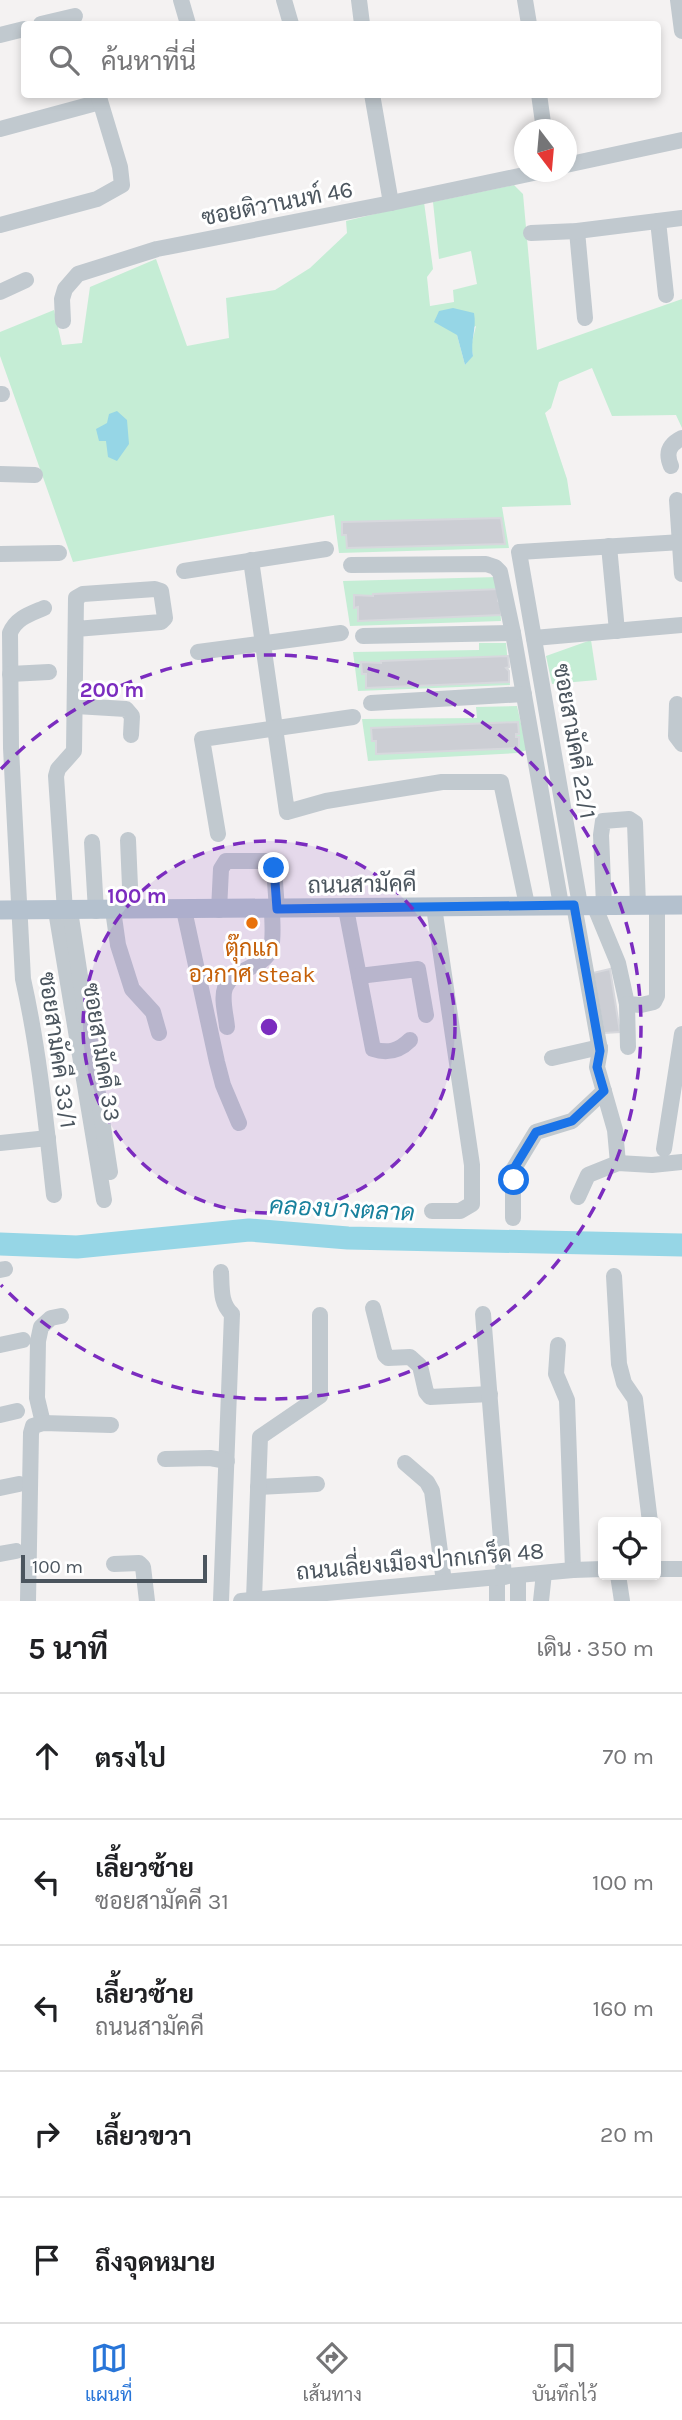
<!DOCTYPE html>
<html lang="th">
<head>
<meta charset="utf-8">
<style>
	:root { --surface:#fff; --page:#f2f2f2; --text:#202124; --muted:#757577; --line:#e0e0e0; --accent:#2875d8 }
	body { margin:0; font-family:Karla,Sarabun,sans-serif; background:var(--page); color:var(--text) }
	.controls { position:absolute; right:21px; bottom:21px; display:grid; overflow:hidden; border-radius:7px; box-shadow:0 4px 10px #0003 }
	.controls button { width:63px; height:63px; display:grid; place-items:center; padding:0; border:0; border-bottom:2px solid var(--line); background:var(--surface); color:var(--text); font:35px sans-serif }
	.compass { position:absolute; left:514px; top:119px; width:63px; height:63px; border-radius:50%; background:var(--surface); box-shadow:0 4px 10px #0003; rotate:164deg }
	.scale { position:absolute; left:21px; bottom:18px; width:186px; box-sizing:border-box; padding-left:7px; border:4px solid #4b555e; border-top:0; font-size:19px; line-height:24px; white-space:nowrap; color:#4b555e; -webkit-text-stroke:5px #fff; paint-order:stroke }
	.stop { position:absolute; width:21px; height:21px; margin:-16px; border:5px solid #1a73e8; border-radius:50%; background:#fff }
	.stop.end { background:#1a73e8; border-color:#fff; box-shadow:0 2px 7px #0008 }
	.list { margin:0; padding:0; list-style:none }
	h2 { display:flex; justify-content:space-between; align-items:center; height:91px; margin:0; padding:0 28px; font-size:30px }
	h2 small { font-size:23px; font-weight:400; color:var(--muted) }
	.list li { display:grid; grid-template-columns:46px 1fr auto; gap:21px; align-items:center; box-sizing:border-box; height:126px; padding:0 28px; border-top:2px solid var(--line) }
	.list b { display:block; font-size:26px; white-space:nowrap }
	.list p { margin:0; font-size:23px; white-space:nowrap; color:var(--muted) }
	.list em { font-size:23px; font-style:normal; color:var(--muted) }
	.icon { flex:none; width:38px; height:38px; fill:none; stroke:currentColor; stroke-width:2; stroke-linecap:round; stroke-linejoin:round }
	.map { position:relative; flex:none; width:682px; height:1601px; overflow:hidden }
	.search { position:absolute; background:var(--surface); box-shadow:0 4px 10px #0003; left:21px; right:21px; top:21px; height:77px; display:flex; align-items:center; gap:18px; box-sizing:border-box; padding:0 24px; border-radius:7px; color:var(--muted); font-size:26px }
	.sheet { height:721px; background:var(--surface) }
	nav { display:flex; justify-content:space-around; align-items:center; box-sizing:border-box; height:98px; border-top:2px solid var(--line); background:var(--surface); font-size:19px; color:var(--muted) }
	nav a { display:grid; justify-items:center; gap:4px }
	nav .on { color:var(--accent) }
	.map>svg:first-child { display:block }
	.green { fill:#c5edd5; fill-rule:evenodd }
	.water { fill:#96d6e6 }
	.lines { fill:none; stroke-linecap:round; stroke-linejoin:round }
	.river { stroke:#96d6e6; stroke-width:23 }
	.building { fill:#ccced4; stroke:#d7d8dd; stroke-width:2 }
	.minor { stroke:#c1c9cf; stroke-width:16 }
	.major { stroke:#b4c1ce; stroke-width:19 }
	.route { stroke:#1a73e8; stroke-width:9 }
	.ring { fill:none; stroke:#7b2cbf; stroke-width:3.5; stroke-dasharray:12 9 }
	.food-dot { fill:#e8710a; stroke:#fff; stroke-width:2.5 }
	.labels { text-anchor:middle; stroke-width:6; stroke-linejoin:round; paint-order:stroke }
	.street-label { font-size:23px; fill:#4b555e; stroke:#fff }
	.food-label { font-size:23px; fill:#c56008; stroke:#fff }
	.water-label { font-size:24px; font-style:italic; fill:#18819d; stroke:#fff }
	.centre { fill:#7b2cbf; stroke:#fff; stroke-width:3.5 }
	.ring-label { font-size:21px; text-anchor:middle; font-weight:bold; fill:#7b2cbf; stroke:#fff; stroke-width:6; stroke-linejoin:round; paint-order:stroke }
</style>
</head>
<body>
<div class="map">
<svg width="682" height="1601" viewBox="0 0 682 1601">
	<rect width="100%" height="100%" fill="#f4f2f2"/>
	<g class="green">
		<path d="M514 185 523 194 537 350 682 299V428L676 415 612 416 592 368 559 382 551 408 545 413 567 479 571 505 502 507 509 548 339 553 334 515 73 562 0 356V332L54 310 62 345 82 343 90 287 156 259 187 346 229 338 226 298 275 290 310 268 347 233 346 221 424 202 433 269 427 277 430 306 454 302 453 290 477 284 471 251 439 259 433 202ZM476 326 471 346 473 355 465 365 457 335Z"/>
		<polygon points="498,577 501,621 350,626 343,581"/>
		<polygon points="591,640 597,680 552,684 546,656"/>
		<polygon points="479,643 506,643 510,685 358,691 353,652 479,650"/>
		<polygon points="517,706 527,750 518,753 368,761 362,719 477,718 476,707"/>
	</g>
	<g class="water">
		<path d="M453 308 474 313C477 329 470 340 473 356L465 365 457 335 434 322 439 311Z"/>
		<polygon points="117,411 127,420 129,444 117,461 108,457 106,441 99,441 96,429 107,423 109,414"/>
	</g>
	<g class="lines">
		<polyline class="river" points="0,1244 77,1247 249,1230 348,1238 682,1245"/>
	</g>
	<g class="building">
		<polygon points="501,518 505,544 347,548 346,535 342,535 342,522"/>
		<polygon points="501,589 498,601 501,604 501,615 358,621 358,607 354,608 354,595 373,596 373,594"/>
		<polygon points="508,656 509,667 506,668 509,671 509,682 366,688 366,674 362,674 361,662 381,663 381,661"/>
		<polygon points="518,722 519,734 516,734 516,737 519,737 519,748 376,754 376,741 372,741 371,728"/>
		<polygon points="610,969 620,1032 604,1033 593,973"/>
	</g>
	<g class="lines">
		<g class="minor">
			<polyline points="181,0 188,24"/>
			<polyline points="284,0 291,24"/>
			<polyline points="359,0 362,24"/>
			<polyline points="525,0 529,24"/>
			<polyline points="678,0 682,31"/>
			<polyline points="41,24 75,16"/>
			<polyline points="0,35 24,29"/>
			<polyline points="372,94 391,203"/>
			<polyline points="539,94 544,130"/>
			<polyline points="0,129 100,102"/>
			<polyline points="566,165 682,140"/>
			<polyline points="658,221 666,295"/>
			<polyline points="0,225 97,199 122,185 120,167 98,94"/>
			<polyline points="577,231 585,318"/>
			<polyline points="531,233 577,231 682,218"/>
			<polyline points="0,292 26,280"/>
			<polyline points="63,321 62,299 65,289 78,274 157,249 391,203 538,172"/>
			<polyline points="0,394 2,394"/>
			<path d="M671 466C665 452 670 444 682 438"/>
			<polyline points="0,474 35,475"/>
			<polyline points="677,500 682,574"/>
			<polyline points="609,546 617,631"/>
			<polyline points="0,554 59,553"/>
			<polyline points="251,560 287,812 326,801 442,782 501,782 527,905"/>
			<polyline points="351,565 486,564 495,567 500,572 513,633 561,905"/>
			<polyline points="184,571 326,549"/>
			<path d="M44 608C30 614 16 618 10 633L11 748 23 979C39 1050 46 1123 54 1195"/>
			<polyline points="363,636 513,633"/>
			<polyline points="534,638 682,625"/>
			<polyline points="198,652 341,633"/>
			<polyline points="10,674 49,672"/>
			<polyline points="371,703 524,694"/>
			<polyline points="677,704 676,736 682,744"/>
			<polyline points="76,706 126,709 132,716 131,735"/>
			<polyline points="218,834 202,739 353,717"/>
			<polyline points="128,840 131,910"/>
			<polyline points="92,842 96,911"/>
			<polyline points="574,905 600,1050 597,1067 615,1130 618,1163"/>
			<polyline points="580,905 519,552 682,542"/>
			<polyline points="594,905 618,963 627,1004 641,1005 654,1002 657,996 657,905"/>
			<polyline points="604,905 601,835 603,821 629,819 635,823 638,905"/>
			<path d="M346 909 373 1049C388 1054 399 1051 410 1040"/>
			<polyline points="113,910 118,945 132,989 153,1012 159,1033"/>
			<polyline points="184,910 217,1062 223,1085 239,1123"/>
			<polyline points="219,910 221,869 226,861 268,861 274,868 277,909"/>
			<polyline points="56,911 104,1200"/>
			<polyline points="65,911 56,776 58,769 74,751 76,598 83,594 155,589 161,591 165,618 161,622 76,629"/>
			<polyline points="70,911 110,1172"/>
			<polyline points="359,976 418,969 426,1015"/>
			<polyline points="627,1004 628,1047"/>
			<path d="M227 1027C226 1015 221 999 225 988 233 967 264 970 271 948 274 937 272 921 272 909"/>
			<polyline points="552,1058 600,1047"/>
			<polyline points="0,1143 48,1138"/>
			<polyline points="664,1149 682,1034"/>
			<polyline points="578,1197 588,1175 618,1163 652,1165 682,1162"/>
			<polyline points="432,1211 460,1211 472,1204 472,1165 434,907"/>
			<polyline points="513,1218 513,1170 536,1132 572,1121 604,1091"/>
			<polyline points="0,1270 5,1269"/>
			<path d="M221 1272C222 1288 220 1303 232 1314L221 1601"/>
			<polyline points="614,1276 619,1364 624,1383 635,1399 650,1522"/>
			<polyline points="373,1308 385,1355 388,1358 410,1357 420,1366 426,1392 430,1397 490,1394"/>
			<polyline points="483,1314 504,1577"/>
			<polyline points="0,1345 23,1340"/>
			<polyline points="558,1345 556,1374 567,1400 573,1570"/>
			<polyline points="0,1415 17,1411"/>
			<polyline points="43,1423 37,1398 38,1341 41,1327 51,1318 61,1316"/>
			<polyline points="165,1459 210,1458 227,1461"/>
			<polyline points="405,1463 427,1482 432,1491 444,1582"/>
			<polyline points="258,1487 317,1484"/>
			<polyline points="0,1488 19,1484"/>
			<polyline points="0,1554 16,1551"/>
			<polyline points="114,1564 139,1563 143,1567 147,1601"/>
			<polyline points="656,1569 682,1569"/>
			<polyline points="618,1575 622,1601"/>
			<polyline points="497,1577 497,1601"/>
			<polyline points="254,1599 260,1437 320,1396 320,1315"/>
			<polyline points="28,1601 31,1433 33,1426 43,1423 111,1425"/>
			<polyline points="241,1601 573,1570 603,1569"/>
			<polyline points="518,1601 518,1576"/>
			<polyline points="541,1601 544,1573"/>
		</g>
		<polyline class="major" points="0,910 682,905"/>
	</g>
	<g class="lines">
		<polyline class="route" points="274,868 277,909 574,905 600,1051 597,1067 604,1091 572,1121 536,1132 513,1170 514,1180"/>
	</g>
	<circle cx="269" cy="1027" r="186" fill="#7b2cbf" fill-opacity=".12"/>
	<g class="ring">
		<circle cx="269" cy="1027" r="186"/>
		<path d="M1 769A372 372 0 1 1 1 1285"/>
	</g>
	<circle class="food-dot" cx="252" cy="923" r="7"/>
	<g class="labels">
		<g class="street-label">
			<text transform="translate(277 203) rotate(-11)" y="8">ซอยติวานนท์ 46</text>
			<text transform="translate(575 741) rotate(80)" y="8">ซอยสามัคคี 22/1</text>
			<text transform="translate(362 884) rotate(-1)" y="8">ถนนสามัคคี</text>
			<text transform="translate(58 1050) rotate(82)" y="8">ซอยสามัคคี 33/1</text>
			<text transform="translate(102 1052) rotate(81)" y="8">ซอยสามัคคี 33</text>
			<text transform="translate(420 1561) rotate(-5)" y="8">ถนนเลี่ยงเมืองปากเกร็ด 48</text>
		</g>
		<g class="food-label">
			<text x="252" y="956">ตุ๊กแก<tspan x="252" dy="26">อวกาศ steak</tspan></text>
		</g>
		<g class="water-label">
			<text transform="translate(342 1209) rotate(3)" y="8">คลองบางตลาด</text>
		</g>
	</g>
	<circle cx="269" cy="1027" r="10" class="centre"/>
	<g class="ring-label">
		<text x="112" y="697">200 m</text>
		<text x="137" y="903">100 m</text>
	</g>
</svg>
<div class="controls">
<button><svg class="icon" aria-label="locate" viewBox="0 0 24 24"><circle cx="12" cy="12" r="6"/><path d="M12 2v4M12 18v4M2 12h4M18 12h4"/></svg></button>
</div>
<svg class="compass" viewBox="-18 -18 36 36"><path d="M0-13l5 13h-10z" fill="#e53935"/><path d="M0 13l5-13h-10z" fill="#757577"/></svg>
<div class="scale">100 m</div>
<div class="stop" style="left:514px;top:1180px"></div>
<div class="stop end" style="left:274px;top:868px"></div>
<div class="search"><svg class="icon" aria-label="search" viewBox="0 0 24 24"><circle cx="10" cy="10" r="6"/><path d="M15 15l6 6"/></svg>ค้นหาที่นี่</div>
</div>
<section class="sheet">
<h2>5 นาที<small>เดิน · 350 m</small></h2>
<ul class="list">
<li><svg class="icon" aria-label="ahead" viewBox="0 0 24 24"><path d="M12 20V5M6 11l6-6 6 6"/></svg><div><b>ตรงไป</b></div><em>70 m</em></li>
<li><svg class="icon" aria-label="left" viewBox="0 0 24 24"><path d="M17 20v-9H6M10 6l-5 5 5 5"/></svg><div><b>เลี้ยวซ้าย</b><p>ซอยสามัคคี 31</p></div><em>100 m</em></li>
<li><svg class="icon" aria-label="left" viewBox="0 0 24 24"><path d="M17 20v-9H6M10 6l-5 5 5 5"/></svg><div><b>เลี้ยวซ้าย</b><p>ถนนสามัคคี</p></div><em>160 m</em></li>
<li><svg class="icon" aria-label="right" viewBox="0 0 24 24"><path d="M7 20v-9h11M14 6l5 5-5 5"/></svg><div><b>เลี้ยวขวา</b></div><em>20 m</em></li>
<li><svg class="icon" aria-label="arrive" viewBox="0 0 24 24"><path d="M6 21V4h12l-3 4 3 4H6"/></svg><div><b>ถึงจุดหมาย</b></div></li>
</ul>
</section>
<nav>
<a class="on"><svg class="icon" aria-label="map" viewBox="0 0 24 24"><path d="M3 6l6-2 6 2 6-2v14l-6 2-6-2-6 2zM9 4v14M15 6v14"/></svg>แผนที่</a>
<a><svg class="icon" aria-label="directions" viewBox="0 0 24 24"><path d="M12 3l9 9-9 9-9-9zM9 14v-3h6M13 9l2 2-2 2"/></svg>เส้นทาง</a>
<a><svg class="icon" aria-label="saved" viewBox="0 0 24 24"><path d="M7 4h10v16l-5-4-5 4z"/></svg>บันทึกไว้</a>
</nav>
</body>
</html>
